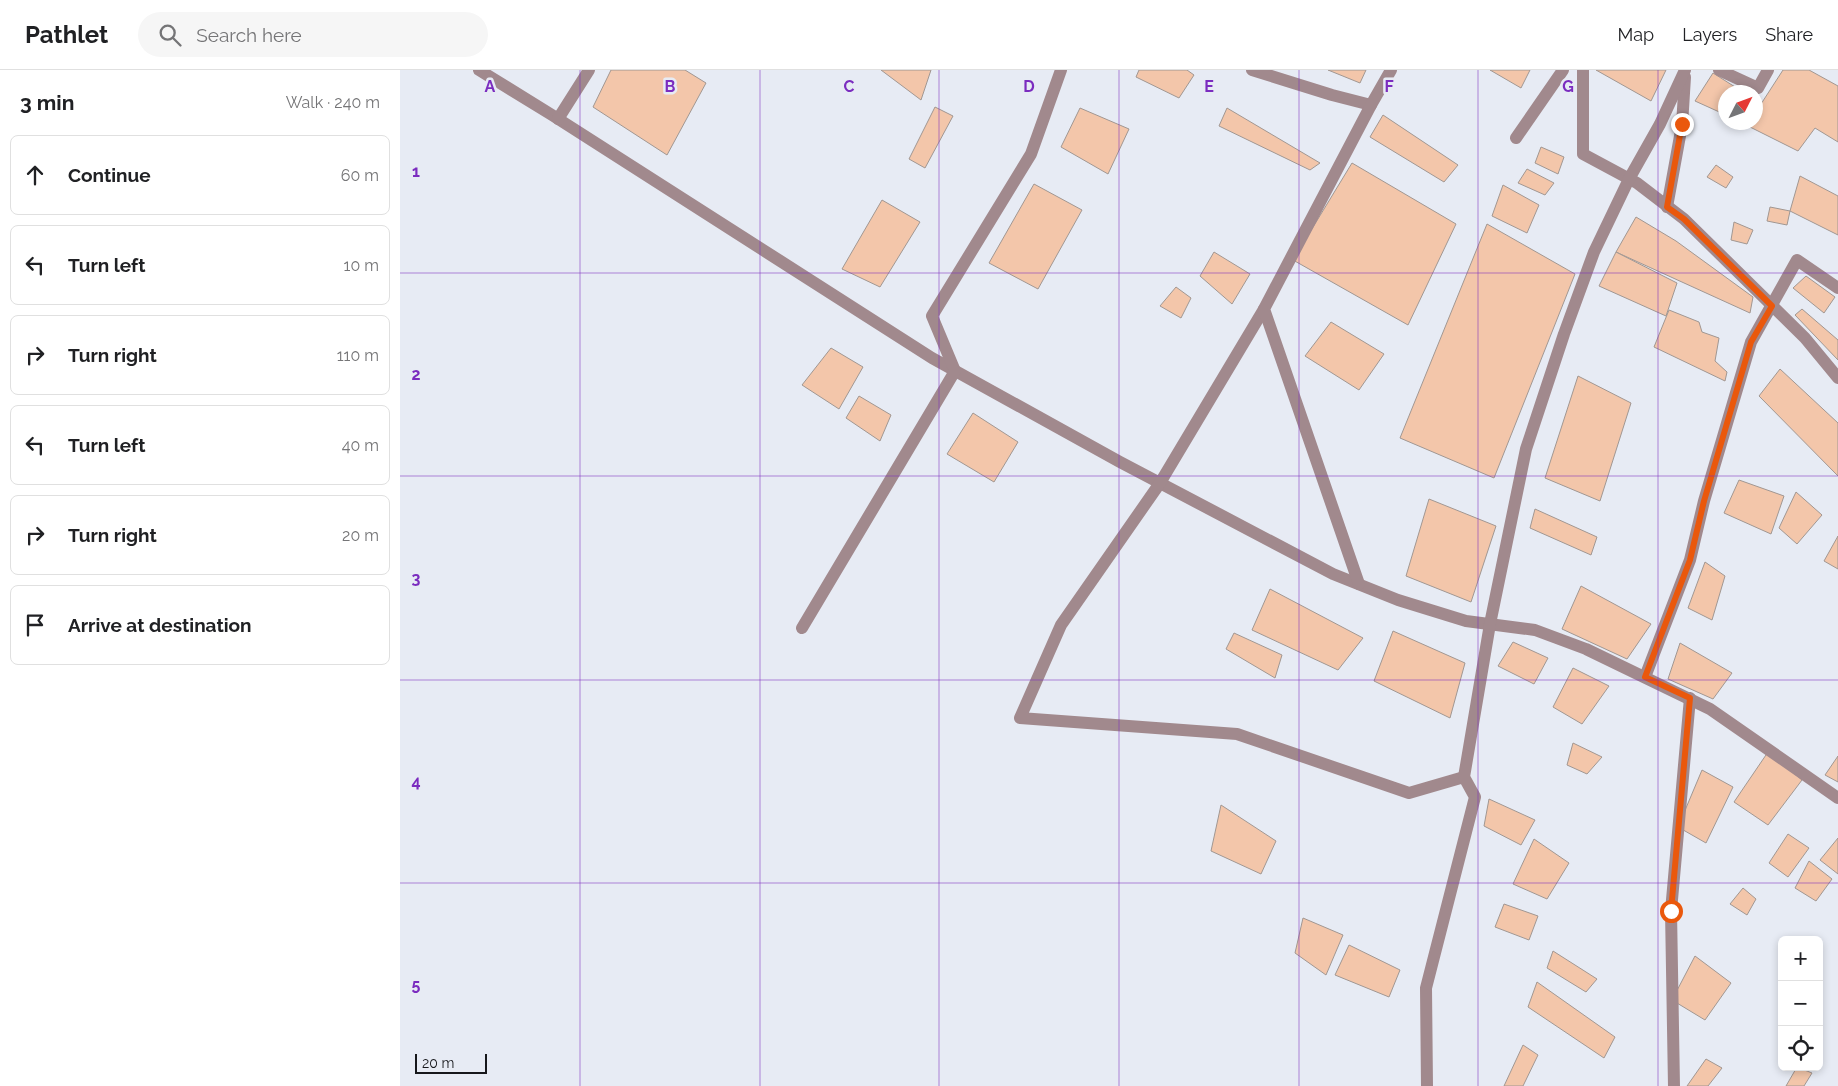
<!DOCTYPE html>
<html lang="en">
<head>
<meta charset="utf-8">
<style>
	:root { --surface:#fff; --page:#f6f6f6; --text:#202124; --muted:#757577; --line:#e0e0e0 }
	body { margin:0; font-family:Raleway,sans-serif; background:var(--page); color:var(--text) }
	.controls { position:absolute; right:15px; bottom:15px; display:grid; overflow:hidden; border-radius:8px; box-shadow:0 2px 8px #0003 }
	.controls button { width:45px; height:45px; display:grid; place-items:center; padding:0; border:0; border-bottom:1px solid var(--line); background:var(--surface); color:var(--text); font:25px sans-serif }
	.compass { position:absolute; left:1318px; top:15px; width:45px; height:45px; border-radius:50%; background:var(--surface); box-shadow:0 2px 8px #0003; rotate:48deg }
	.scale { position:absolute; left:15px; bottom:12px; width:72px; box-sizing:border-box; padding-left:5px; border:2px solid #16171b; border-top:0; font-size:14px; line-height:18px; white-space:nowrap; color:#16171b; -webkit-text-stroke:4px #e7ebf4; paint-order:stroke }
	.stop { position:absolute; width:15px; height:15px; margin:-11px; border:4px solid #ea580c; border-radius:50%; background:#fff }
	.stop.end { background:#ea580c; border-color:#fff; box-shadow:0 1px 5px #0008 }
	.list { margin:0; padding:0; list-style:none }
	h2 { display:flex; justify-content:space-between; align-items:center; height:65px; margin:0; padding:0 20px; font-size:21px }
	h2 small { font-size:16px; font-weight:400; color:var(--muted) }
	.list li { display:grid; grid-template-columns:32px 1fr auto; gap:15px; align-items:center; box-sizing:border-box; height:80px; margin:0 10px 10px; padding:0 10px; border:1px solid var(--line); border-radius:8px }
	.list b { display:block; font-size:19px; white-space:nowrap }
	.list em { font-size:16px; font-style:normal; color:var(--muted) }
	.icon { flex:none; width:28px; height:28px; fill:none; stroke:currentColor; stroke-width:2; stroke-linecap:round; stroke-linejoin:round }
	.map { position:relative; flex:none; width:1438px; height:1016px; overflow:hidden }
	header { display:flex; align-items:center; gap:30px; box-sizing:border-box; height:70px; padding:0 25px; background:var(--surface); border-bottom:1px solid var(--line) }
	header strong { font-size:24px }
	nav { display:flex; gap:28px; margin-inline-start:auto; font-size:18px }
	.search { width:350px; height:45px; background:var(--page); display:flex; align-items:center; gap:12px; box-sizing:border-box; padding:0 18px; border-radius:28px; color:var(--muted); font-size:19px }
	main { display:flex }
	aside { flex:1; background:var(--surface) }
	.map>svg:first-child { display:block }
	.building { fill:#f3c6aa; stroke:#a19792 }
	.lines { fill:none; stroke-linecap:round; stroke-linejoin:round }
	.minor { stroke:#a1898d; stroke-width:12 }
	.route { stroke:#ea580c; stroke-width:6 }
	.grid { fill:none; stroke:#7b2cbf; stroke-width:1; stroke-opacity:0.55 }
	.grid-label { font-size:16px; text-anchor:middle; font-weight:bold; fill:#7b2cbf; stroke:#e7ebf4; stroke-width:5; stroke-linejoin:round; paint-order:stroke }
</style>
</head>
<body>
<header>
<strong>Pathlet</strong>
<div class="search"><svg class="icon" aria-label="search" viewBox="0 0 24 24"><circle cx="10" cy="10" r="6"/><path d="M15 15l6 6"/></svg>Search here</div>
<nav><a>Map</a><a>Layers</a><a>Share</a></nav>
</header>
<main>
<aside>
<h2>3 min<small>Walk · 240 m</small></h2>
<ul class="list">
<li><svg class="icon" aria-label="ahead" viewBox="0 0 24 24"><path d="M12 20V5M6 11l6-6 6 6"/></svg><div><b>Continue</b></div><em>60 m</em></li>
<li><svg class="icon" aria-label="left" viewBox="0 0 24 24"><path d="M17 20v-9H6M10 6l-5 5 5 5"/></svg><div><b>Turn left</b></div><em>10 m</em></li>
<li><svg class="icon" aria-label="right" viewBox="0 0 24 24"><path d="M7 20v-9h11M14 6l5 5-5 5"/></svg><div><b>Turn right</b></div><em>110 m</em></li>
<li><svg class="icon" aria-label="left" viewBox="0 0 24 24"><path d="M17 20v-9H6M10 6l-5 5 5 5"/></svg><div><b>Turn left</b></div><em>40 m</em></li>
<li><svg class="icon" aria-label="right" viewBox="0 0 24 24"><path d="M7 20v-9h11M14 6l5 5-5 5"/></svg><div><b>Turn right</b></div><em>20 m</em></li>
<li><svg class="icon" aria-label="arrive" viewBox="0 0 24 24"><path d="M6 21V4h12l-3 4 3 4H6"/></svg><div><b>Arrive at destination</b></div></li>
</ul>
</aside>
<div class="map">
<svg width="1438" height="1016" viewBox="0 0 1438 1016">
	<rect width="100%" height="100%" fill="#e7ebf4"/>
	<g class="building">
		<polygon points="211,0 285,0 306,13 267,85 193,37"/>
		<polygon points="481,0 531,0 521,30"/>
		<polygon points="739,0 787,0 794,5 779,28 736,7"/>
		<polygon points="928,0 966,0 960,13"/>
		<polygon points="1090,0 1130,0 1121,18"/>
		<polygon points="1196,0 1266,0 1251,31"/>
		<polygon points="1383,0 1409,0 1438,16 1438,72 1415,58 1398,81 1340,52 1356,52 1356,30 1361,34"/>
		<polygon points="1313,3 1343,22 1326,22 1326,45 1295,31"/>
		<polygon points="535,37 553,46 525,98 509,89"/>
		<polygon points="680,38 729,59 708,104 661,77"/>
		<polygon points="827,38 920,93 910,100 819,56"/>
		<polygon points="983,45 1058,95 1044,112 970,67"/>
		<polygon points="1141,77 1164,87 1158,104 1135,93"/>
		<polygon points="952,93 1056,154 1008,255 893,190"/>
		<polygon points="1316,95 1333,107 1326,118 1307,107"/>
		<polygon points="1127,99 1154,113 1145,125 1118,113"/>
		<polygon points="1400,106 1438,126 1438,165 1390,141"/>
		<polygon points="634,114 682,140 638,219 589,193"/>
		<polygon points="1103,115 1139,135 1127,163 1092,146"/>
		<polygon points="482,130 520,152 480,217 442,199"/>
		<polygon points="1370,137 1390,141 1387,155 1367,151"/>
		<polygon points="1236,147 1276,171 1353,227 1350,243 1216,182"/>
		<polygon points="1334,152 1353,160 1347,174 1331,170"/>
		<polygon points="1087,154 1175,204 1094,408 1000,368"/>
		<polygon points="814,182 850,204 832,234 800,206"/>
		<polygon points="1216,182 1277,213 1266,246 1199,216"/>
		<polygon points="1406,206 1435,227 1424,243 1393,218"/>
		<polygon points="776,217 791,228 781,248 760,236"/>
		<polygon points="1402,239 1438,270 1438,290 1395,245"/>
		<polygon points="1269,240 1299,252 1302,262 1319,268 1315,291 1327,302 1325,311 1254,277"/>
		<polygon points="931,252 984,284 959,320 905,286"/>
		<polygon points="431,278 463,297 439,339 402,315"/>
		<polygon points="1380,299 1438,353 1438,406 1359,326"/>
		<polygon points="1178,306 1231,333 1200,431 1145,408"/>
		<polygon points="459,326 491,345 480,371 446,348"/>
		<polygon points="573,343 618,372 594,412 547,384"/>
		<polygon points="1339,410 1384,426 1371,464 1324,443"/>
		<polygon points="1396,422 1422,445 1397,474 1379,458"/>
		<polygon points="1029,429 1096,456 1071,532 1006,506"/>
		<polygon points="1135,439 1197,467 1191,485 1130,458"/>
		<polygon points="1438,466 1438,499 1424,491"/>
		<polygon points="1305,492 1325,506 1312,550 1288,538"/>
		<polygon points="1181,516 1251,554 1227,589 1162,559"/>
		<polygon points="870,519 963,568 938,600 852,560"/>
		<polygon points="993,561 1065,593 1050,648 974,611"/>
		<polygon points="834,563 882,585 875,608 826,579"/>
		<polygon points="1113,572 1148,588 1134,614 1098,596"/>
		<polygon points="1280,573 1332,603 1313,629 1268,609"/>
		<polygon points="1173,598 1209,616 1182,654 1153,637"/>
		<polygon points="1173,673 1202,687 1187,704 1167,695"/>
		<polygon points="1368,682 1402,710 1368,755 1334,732"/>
		<polygon points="1438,686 1438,712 1425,705"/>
		<polygon points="1302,700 1333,717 1306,773 1278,757"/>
		<polygon points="1089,729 1135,750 1121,775 1084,756"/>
		<polygon points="821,735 876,771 861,804 811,781"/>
		<polygon points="1388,764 1409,778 1388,807 1369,793"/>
		<polygon points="1438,768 1438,804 1420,790"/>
		<polygon points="1134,769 1169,793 1147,829 1113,814"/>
		<polygon points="1409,791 1432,809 1416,831 1395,818"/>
		<polygon points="1343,818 1356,829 1347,845 1330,834"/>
		<polygon points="1104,834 1138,846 1129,870 1095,857"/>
		<polygon points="903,848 943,865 926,905 895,883"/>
		<polygon points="949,875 1000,900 989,927 935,905"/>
		<polygon points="1153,881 1197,909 1186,922 1147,898"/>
		<polygon points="1295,886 1331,913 1305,950 1272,930"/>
		<polygon points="1137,912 1215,967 1204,988 1128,937"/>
		<polygon points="1123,975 1138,985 1123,1016 1104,1016"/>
		<polygon points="1306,989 1322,998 1308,1016 1287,1016"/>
		<polygon points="1397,997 1412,1003 1404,1016 1386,1016"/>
	</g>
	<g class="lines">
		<g class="minor">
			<polyline points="79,0 152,45 532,288 720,392 933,504 998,530 1066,551 1135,560 1186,579 1310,639 1438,728"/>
			<polyline points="852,0 932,25 971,35"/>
			<polyline points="1183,0 1183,84 1237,113 1284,149 1405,268 1438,308"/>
			<polyline points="1319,0 1358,18 1368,0"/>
			<polyline points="158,49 189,0"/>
			<polyline points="1116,68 1163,0"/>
			<polyline points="1267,137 1282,55 1285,7"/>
			<polyline points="864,239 760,413 661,555 620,648 837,664 1009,723 1064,707"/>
			<polyline points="959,514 864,239 971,35 991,0"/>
			<polyline points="402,558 555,301 532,246 631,84 661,0"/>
			<polyline points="1245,607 1290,490 1304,431 1351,272 1397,190 1438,218"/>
			<polyline points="1027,1016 1026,918 1075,727 1064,707 1090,554 1126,379 1164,264 1194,182 1229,109 1260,54 1285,0"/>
			<polyline points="1274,1016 1271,841 1290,628"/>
		</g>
	</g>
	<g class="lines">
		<polyline class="route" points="1271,841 1290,628 1245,607 1290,490 1304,431 1351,272 1372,236 1284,149 1267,137 1282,54"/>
	</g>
	<path class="grid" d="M180 0V1016M360 0V1016M539 0V1016M719 0V1016M899 0V1016M1078 0V1016M1258 0V1016M0 203H1438M0 406H1438M0 610H1438M0 813H1438"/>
	<g class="grid-label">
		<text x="90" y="22">A</text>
		<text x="270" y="22">B</text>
		<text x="449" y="22">C</text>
		<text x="629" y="22">D</text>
		<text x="809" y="22">E</text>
		<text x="989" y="22">F</text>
		<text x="1168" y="22">G</text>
		<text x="16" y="107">1</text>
		<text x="16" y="310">2</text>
		<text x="16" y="514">3</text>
		<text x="16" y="717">4</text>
		<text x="16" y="920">5</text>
	</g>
</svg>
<div class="controls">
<button>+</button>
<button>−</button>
<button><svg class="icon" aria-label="locate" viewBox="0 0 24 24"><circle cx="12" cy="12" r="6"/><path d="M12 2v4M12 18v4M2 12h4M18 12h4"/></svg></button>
</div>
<svg class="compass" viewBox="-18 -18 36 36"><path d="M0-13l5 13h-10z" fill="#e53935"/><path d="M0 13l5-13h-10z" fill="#757577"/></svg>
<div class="scale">20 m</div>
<div class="stop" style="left:1271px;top:841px"></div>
<div class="stop end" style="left:1282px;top:54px"></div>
</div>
</main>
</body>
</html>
